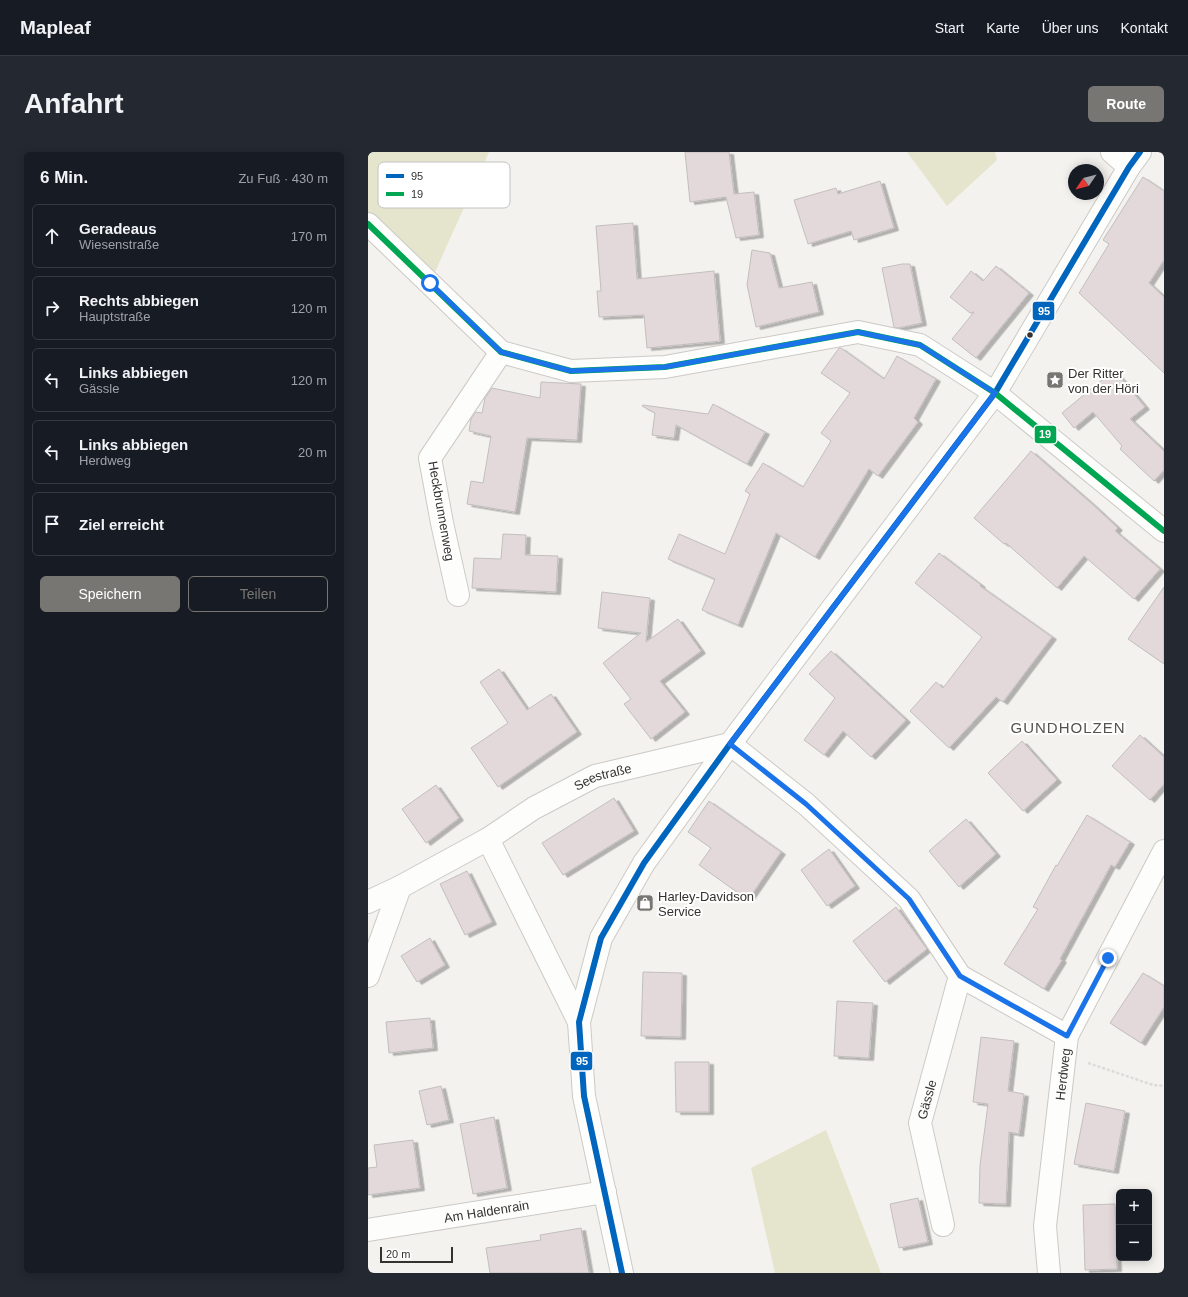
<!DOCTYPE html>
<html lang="de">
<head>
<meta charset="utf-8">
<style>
	:root { --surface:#171b24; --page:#242831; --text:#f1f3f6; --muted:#9ea1a6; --line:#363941; --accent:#787672 }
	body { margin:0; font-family:Helvetica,sans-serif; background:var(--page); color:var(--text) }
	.controls { position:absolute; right:12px; bottom:12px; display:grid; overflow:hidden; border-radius:6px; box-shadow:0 2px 10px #0003 }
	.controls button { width:36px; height:36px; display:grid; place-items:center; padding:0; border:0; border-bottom:1px solid var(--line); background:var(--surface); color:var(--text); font:20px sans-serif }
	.compass { position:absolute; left:700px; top:12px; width:36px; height:36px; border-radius:50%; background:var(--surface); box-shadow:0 2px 10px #0003; rotate:235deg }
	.scale { position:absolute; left:12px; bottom:10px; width:73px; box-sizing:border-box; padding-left:4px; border:2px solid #353330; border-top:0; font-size:11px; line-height:14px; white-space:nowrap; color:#353330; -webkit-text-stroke:3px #fff; paint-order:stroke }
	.stop { position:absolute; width:12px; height:12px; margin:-9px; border:3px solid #1a73e8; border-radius:50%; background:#fff }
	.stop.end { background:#1a73e8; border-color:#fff; box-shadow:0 1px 4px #0008 }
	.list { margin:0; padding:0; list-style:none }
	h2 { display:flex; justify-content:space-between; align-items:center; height:52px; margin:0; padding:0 16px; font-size:17px }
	h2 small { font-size:13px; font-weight:400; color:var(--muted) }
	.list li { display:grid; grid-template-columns:26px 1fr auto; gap:12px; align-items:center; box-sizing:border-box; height:64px; margin:0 8px 8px; padding:0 8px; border:1px solid var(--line); border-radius:6px }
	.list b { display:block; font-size:15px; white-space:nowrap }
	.list p { margin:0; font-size:13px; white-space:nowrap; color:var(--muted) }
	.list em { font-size:13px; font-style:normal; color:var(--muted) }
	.actions { display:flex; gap:8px; padding:12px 16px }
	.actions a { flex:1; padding:9px 0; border:1px solid var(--accent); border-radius:6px; text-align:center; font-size:14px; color:var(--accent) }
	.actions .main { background:var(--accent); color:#fff }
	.icon { flex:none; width:22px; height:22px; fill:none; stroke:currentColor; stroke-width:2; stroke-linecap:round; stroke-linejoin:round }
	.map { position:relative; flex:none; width:796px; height:1121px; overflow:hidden; border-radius:6px }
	header { display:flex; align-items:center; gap:24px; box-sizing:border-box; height:56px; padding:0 20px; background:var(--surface); border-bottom:1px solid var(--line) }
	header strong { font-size:19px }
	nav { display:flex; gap:22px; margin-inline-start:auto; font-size:14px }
	.intro { display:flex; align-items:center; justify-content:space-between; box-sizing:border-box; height:96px; padding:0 24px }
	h1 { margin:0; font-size:28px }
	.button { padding:10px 18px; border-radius:6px; background:var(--accent); color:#fff; font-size:14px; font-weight:700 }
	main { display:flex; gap:24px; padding:0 24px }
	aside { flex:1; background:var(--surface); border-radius:6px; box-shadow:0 2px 10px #0003 }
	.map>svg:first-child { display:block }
	.green { fill:#e4e5cc }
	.building { fill:#e3d8da; stroke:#c2bfbe; filter:url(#shadow) }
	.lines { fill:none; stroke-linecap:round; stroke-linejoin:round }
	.minor-casing { stroke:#cccac6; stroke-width:24 }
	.secondary-casing { stroke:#cccac6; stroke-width:24 }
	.path { stroke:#dcdbda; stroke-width:2.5; stroke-dasharray:3 2; stroke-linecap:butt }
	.minor { stroke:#fdfdfc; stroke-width:22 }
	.secondary { stroke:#fdfdfc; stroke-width:22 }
	.bus-1-casing { stroke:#fff; stroke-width:9 }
	.bus-2-casing { stroke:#fff; stroke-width:9 }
	.bus-1 { stroke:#0065bd; stroke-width:6 }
	.bus-2 { stroke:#00a651; stroke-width:6 }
	.route { stroke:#1a73e8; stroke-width:5 }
	.bus-dot { fill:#353330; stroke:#fff; stroke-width:1.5 }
	.labels { text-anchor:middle; stroke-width:4; stroke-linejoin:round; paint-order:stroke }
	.poi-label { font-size:13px; fill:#353330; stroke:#fff; text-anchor:start }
	.street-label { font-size:13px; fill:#353330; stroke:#fff }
	.quarter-label { font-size:15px; letter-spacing:1px; fill:#57524b; stroke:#fff }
	.key { fill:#fff; stroke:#c2c2c1; stroke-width:1 }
	.key-label { font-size:11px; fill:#353330 }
	.line-badge { stroke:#fff; stroke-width:1.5 }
	.badge-label { font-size:11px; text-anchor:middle; font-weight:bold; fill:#fff }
</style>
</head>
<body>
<header>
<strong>Mapleaf</strong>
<nav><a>Start</a><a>Karte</a><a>Über uns</a><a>Kontakt</a></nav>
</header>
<div class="intro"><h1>Anfahrt</h1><a class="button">Route</a></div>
<main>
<aside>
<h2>6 Min.<small>Zu Fuß · 430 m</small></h2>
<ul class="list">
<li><svg class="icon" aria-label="ahead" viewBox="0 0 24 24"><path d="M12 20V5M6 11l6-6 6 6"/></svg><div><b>Geradeaus</b><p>Wiesenstraße</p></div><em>170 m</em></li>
<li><svg class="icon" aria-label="right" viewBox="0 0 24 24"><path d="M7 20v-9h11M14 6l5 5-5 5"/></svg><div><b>Rechts abbiegen</b><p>Hauptstraße</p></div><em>120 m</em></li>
<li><svg class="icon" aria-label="left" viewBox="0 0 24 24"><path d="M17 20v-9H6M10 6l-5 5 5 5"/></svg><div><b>Links abbiegen</b><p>Gässle</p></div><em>120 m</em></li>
<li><svg class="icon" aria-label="left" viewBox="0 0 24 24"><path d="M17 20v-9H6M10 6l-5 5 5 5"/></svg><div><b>Links abbiegen</b><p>Herdweg</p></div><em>20 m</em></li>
<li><svg class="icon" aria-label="arrive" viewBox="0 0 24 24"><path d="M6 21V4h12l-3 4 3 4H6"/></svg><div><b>Ziel erreicht</b></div></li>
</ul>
<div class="actions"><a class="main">Speichern</a><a>Teilen</a></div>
</aside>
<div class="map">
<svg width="796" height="1121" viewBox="0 0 796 1121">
	<defs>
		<filter id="shadow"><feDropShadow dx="4.5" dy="2.5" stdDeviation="0" flood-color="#0004"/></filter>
	</defs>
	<rect width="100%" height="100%" fill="#f4f2ee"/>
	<g class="green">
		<polygon points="0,0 121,0 62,131 0,72"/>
		<polygon points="539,0 627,0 629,8 579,54"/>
		<polygon points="458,978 513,1121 407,1121 383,1016"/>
	</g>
	<g class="building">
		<polygon points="317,0 361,0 366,42 386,40 391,83 368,86 358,45 322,50"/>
		<polygon points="775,25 796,39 796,108 781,131 796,145 796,221 711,141 741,92 735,88"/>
		<polygon points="512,29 526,76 486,88 483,79 440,92 426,48 468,36 470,42"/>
		<polygon points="265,71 269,127 346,119 352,189 279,196 276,163 231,165 229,139 233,139 228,74"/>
		<polygon points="384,98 402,101 411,136 444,130 451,160 388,175 379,133"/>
		<polygon points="534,112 542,112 554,171 530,176 526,175 514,116"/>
		<polygon points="628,114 661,141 608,206 584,187 606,160 602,161 582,145 603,119 615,129"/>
		<polygon points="471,196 473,196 516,227 529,204 568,227 546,266 550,270 510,324 501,317 447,405 408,381 370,473 334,458 347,427 300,407 311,382 357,402 382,342 377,339 395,311 435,335 463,289 453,281 482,241 453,221"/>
		<polygon points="746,218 777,255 762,267 796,299 796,318 786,329 752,297 754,294 725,260 706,276 694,261"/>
		<polygon points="173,230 213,232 209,288 159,286 147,360 99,352 103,329 115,331 123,284 101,279 103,267 108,260 114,261 117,246 124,236 172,246"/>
		<polygon points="345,252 397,280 379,312 308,273 306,286 284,283 287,261 274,254 275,253 340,262"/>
		<polygon points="663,299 723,351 750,376 747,379 792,417 766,447 716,404 689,436 638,391 636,392 606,366"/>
		<polygon points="135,382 158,383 157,403 190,404 188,440 104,436 106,406 133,407"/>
		<polygon points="571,401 613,433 612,434 684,485 635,550 628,545 581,596 542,559 568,530 575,536 614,485 547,431"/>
		<polygon points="796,435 796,512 760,487"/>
		<polygon points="234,440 282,446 278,490 310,467 333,499 292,529 317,560 283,587 256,552 263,547 235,511 273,481 230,476"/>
		<polygon points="463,499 538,568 503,605 475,579 456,603 436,588 467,546 441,522"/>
		<polygon points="131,517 159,558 183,542 209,580 130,635 103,596 140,571 112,530"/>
		<polygon points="772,583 796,605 796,632 782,648 744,614"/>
		<polygon points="654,589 689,628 655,659 620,621"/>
		<polygon points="68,633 91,666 58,691 34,657"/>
		<polygon points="246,646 266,679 195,723 174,691"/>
		<polygon points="341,649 413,700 380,748 331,713 343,696 320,680"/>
		<polygon points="719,663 762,690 747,715 743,713 692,807 694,808 676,837 636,812 670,757 665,755 688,713 689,714"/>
		<polygon points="598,667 628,702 591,735 561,699"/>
		<polygon points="461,697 487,734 459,754 433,718"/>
		<polygon points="99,719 124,770 97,783 72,732"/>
		<polygon points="528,755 559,797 517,830 485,789"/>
		<polygon points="62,786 77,813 49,830 33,804"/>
		<polygon points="275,820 314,821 313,885 273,884"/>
		<polygon points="775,821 796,834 796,855 773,891 742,871"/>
		<polygon points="469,849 505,851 501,906 466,904"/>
		<polygon points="62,866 65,896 21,901 18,870"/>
		<polygon points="613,885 646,889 640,939 656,942 651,982 641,980 638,1052 611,1051 612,1013 620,952 605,950"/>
		<polygon points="307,910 341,910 341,960 308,960"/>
		<polygon points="73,934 81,968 59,973 51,939"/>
		<polygon points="718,951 757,959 746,1019 706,1012"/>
		<polygon points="126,965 139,1036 105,1042 92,972"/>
		<polygon points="45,988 52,1036 0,1043 0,1016 9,1015 6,993"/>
		<polygon points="550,1046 560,1090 531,1096 522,1052"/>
		<polygon points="747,1052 749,1117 717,1118 715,1053"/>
		<polygon points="213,1076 221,1121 122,1121 118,1096 173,1088 172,1083"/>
	</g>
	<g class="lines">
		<defs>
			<g id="minor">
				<polyline points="744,0 761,15"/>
				<polyline points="0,72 133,200 203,219 297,215 490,180 552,193 627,241 796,379"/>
				<polyline points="90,443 74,371 62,306 133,200"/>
				<polyline points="120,687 211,870"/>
				<path id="s1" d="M0 750 32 735 120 687 166 656 227 624 362 592 438 652 541 747 592 824 699 884"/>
				<polyline points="0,824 32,735"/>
				<path id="s2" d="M575 1073 552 971 592 824"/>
				<path id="s3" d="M0 1078 237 1040"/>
				<path id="s4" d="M681 1121 677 1074 699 884 796 699"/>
			</g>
			<polyline id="secondary" points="254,1121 216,944 211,870 233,786 276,711 362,592 627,241 761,15 772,0"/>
		</defs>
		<use href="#minor" class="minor-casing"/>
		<use href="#secondary" class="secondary-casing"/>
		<polyline class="path" points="720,911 785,933 796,934"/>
		<use href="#minor" class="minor"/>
		<use href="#secondary" class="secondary"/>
		<defs>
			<polyline id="bus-1" points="254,1121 216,944 211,870 233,786 276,711 362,592 627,241 761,15 772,0"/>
			<polyline id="bus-2" points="0,72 133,200 203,219 297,215 490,180 552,193 627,241 796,379"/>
		</defs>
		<use href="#bus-1" class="bus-1-casing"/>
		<use href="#bus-2" class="bus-2-casing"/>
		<use href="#bus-1" class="bus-1"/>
		<use href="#bus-2" class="bus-2"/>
	</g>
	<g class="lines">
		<polyline class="route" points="62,131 133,200 203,219 297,215 490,180 552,193 627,241 362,592 438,652 541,747 592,824 699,884 740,806"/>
	</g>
	<defs>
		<symbol id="sight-square" viewBox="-11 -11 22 22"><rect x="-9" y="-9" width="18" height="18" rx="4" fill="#787672" stroke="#fff"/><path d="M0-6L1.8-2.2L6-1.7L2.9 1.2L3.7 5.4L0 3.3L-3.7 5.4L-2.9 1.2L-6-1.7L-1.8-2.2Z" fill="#fff"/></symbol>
		<symbol id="shop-square" viewBox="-11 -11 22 22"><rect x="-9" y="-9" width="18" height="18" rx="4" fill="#787672" stroke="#fff"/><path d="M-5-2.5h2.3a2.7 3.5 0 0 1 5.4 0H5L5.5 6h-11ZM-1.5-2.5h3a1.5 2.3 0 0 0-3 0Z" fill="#fff"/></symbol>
	</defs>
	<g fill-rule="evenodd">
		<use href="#sight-square" x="677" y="218" width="20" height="20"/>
		<use href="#shop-square" x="267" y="741" width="20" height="20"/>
	</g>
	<circle class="bus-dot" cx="662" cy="183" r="3.5"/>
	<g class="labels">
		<g class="poi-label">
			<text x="700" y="226">Der Ritter<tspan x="700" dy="15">von der Höri</tspan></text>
			<text x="290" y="749">Harley-Davidson<tspan x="290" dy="15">Service</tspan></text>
		</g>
		<g class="street-label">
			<text transform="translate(74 359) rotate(80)" y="5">Heckbrunnenweg</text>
			<text dy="5" stroke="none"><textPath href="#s1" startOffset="267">Seestraße</textPath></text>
			<text dy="5" stroke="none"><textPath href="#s4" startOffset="200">Herdweg</textPath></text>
			<text dy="5" stroke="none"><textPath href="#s2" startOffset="129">Gässle</textPath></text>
			<text dy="5" stroke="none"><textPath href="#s3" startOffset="120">Am Haldenrain</textPath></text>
		</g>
		<g class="quarter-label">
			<text x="700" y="581">GUNDHOLZEN</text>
		</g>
	</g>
	<rect x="10" y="10" width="132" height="46" rx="6" class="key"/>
	<rect x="18" y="22" width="18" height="4" fill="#0065bd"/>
	<rect x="18" y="40" width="18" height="4" fill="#00a651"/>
	<g class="key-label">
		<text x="43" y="28">95</text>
		<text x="43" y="46">19</text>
	</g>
	<g class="line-badge">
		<rect x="664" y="149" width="23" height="20" rx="4" fill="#0065bd"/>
		<rect x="666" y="273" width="23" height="19" rx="4" fill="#00a651"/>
		<rect x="202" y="899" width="23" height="20" rx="4" fill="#0065bd"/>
	</g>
	<g class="badge-label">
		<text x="676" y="163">95</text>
		<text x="677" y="286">19</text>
		<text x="214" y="913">95</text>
	</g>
</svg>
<div class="controls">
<button>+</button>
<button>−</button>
</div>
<svg class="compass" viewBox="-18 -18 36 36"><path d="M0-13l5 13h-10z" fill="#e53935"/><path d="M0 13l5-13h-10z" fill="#9ea1a6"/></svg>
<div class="scale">20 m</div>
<div class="stop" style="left:62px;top:131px"></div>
<div class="stop end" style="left:740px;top:806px"></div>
</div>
</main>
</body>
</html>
